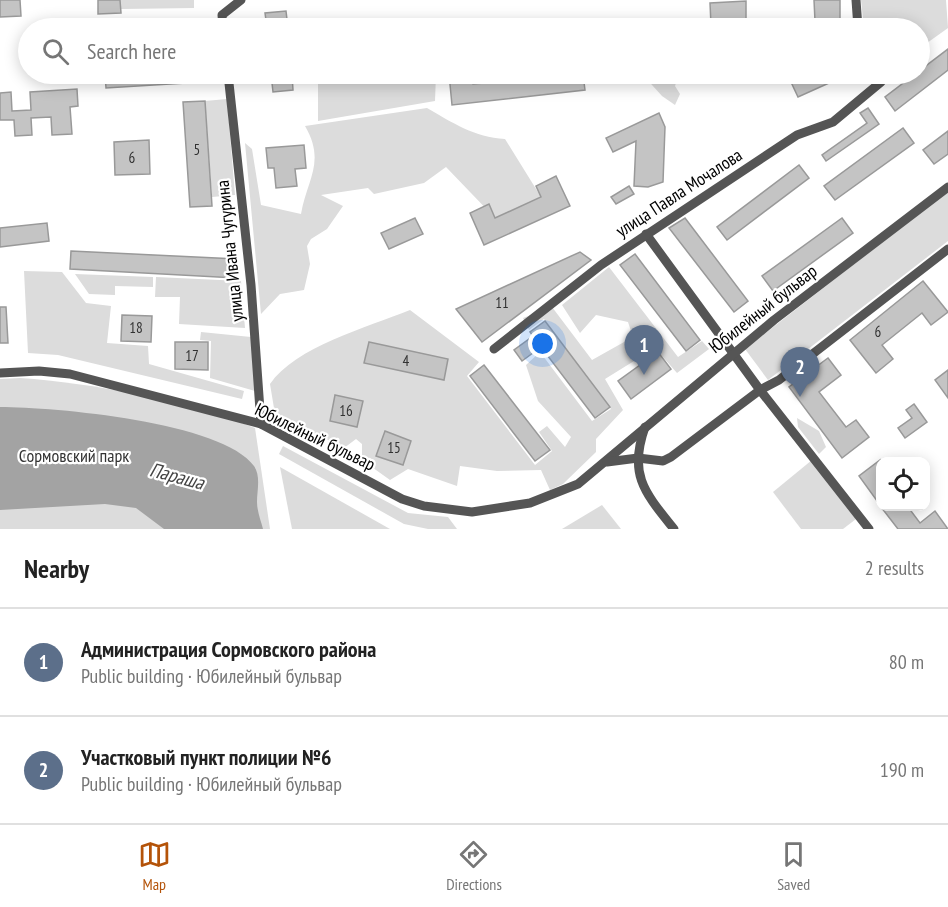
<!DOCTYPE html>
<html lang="en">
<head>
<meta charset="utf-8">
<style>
	:root { --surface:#fff; --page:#f6f6f6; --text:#222; --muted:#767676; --line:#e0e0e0; --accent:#b45309 }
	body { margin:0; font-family:"PT Sans Narrow",sans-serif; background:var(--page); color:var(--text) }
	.controls { position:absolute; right:18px; bottom:18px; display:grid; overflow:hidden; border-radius:12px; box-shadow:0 3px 15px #0003 }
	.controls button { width:54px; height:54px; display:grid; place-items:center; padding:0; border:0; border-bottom:2px solid var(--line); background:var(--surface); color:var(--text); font:30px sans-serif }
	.you { position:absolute; left:543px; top:344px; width:21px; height:21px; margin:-15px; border:4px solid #fff; border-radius:50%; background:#1a73e8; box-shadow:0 0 0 9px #1a73e833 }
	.badge { display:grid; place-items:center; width:39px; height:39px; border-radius:50%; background:var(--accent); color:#fff; font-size:20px; font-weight:700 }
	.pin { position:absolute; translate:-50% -50px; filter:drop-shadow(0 2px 3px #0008) }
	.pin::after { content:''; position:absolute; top:32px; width:21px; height:18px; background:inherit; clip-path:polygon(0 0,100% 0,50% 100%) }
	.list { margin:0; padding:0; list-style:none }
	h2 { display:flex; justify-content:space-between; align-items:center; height:78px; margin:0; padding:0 24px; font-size:26px }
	h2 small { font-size:20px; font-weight:400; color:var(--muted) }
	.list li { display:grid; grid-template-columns:39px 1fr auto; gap:18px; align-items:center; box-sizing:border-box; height:108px; padding:0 24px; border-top:2px solid var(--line) }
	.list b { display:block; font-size:22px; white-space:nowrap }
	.list p { margin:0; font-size:20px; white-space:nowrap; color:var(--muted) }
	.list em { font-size:20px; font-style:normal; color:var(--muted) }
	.icon { flex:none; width:33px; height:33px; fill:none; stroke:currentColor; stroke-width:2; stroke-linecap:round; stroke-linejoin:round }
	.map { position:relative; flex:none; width:948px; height:529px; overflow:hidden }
	.search { position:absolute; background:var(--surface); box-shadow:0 3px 15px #0003; left:18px; right:18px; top:18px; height:66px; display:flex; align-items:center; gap:15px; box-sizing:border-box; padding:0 21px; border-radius:33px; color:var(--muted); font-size:22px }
	.sheet { height:294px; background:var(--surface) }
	nav { display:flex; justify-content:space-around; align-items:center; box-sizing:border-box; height:84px; border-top:2px solid var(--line); background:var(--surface); font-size:16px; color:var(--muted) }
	nav a { display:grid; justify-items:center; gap:3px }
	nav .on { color:var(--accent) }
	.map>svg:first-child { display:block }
	.green { fill:#dcdcdc }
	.water { fill:#a3a3a3 }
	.building { fill:#c4c4c4; stroke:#999; stroke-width:1.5 }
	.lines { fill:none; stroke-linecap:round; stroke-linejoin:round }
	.minor { stroke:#555; stroke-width:9 }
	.labels { text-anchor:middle; stroke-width:4.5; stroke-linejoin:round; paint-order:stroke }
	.number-label { font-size:15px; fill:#313131 }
	.street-label { font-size:18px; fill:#000; stroke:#fff }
	.park-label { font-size:18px; fill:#333; stroke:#fff }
	.water-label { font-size:20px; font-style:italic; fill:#444; stroke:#fff }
</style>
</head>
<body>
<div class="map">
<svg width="948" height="529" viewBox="0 0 948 529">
	<rect width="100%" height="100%" fill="#fff"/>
	<g class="green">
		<polygon points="120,0 194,0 194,8 121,9"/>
		<polygon points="861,0 946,0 948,28 920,48 920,28 864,28"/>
		<polygon points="408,74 436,74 435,101 318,121 318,83"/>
		<polygon points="643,75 678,77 675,86 680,94 675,105 662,96"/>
		<polygon points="227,99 235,195 212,197 205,101"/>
		<path d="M427 108C453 123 474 137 505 139L541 197 495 218 446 167 424 183 374 194 368 188 321 195 343 206 327 229 311 239 307 246 310 264 304 290 280 294 261 314 245 143 252 149 261 205 301 214C307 179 326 162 305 126Z"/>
		<polygon points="948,191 948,241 768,380 745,349"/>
		<path d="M609 267 678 357 702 341 709 349 677 373 655 348 605 379 623 410 596 439V452L563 484 550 490 541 470 497 471 460 466 457 486 408 469 390 480 362 460V444L356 439 344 448 275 414 270 384C295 347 368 327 410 310L479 362 467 376 535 465 552 451 539 432 547 426 565 447 571 437 538 401 526 365 540 352 592 421 611 409 544 319 529 330 523 318 552 307 592 360 633 337 628 322 596 315 580 333 562 305Z"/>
		<polygon points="24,271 62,272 86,303 111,306 107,343 148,346 149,364 244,391 242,399 58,355 28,353"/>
		<polygon points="75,274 153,277 153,287 115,286 115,295 89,294"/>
		<polygon points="156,277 241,281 245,328 179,324 180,297 155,297"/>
		<polygon points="201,332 251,337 255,391 210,378 211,341 200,340"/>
		<path d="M20 378C94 383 185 401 255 428L270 529H0V379Z"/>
		<polygon points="797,418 819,431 826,447 819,454 798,427"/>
		<polygon points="283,446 408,513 448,517 457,529 428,529 404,524 279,454"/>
		<polygon points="812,460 856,519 843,529 801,529 773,492"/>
		<polygon points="280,467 390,529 292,529"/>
		<polygon points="602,505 621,529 562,529"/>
	</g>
	<path class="water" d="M0 407C54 407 223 422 254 466 261 476 257 491 257 502 257 511 261 521 263 529H164L136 508 105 504 0 510Z"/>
	<g class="building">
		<polygon points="0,0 20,0 21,16 0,17"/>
		<polygon points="98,0 120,0 121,13 98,14"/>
		<polygon points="814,0 840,0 840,20 815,21"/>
		<polygon points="746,1 746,20 779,19 780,28 721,28 720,25 711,25 710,3"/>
		<polygon points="286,11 288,28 267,28 265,13"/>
		<polygon points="948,49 948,70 895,111 885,97"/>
		<polygon points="105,74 201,74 202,82 106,88"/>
		<polygon points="271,74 292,74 293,90 273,92"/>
		<polygon points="449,74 472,74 473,84 583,74 585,90 452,105"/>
		<polygon points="805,74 849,74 798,97 790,80"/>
		<polygon points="77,89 78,106 70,107 72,134 52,135 51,117 31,118 32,135 15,136 14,120 0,120 0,93 11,92 12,111 31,110 30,92"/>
		<polygon points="205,101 212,206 190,207 183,102"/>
		<polygon points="868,108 879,124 826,161 822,155 867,123 860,113"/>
		<polygon points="659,113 665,127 663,182 648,187 634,186 636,141 613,152 606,138"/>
		<polygon points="903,128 914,143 835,200 824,186"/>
		<polygon points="948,131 948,154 934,164 923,150"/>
		<polygon points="149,140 150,174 115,175 114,142"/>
		<polygon points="304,145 306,168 295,169 297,186 276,188 274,168 268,168 266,148"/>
		<polygon points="799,165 809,178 727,240 717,227"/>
		<polygon points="556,176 570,206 484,245 470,213 489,204 495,218 541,197 536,186"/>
		<polygon points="629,186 634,194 616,204 611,197"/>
		<polygon points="415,218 423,234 389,249 381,233"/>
		<polygon points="685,218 748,301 734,312 669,228"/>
		<polygon points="842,218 853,233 773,291 762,276"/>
		<polygon points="47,223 49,241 0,247 0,228"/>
		<polygon points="71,251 237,259 236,278 70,269"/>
		<polygon points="580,252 591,260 482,342 456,309"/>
		<polygon points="635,254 700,340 686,351 620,265"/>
		<polygon points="923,281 948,312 931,325 922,313 882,345 893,359 876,373 850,340"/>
		<polygon points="0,307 6,307 8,343 0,343"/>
		<polygon points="122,315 152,316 151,342 121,341"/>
		<polygon points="545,321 610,407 595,418 541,347 522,361 514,350 533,336 530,332"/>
		<polygon points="175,342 208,342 208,370 175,369"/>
		<polygon points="369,342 448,359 444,380 364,363"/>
		<polygon points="658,352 671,369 631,399 618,381"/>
		<polygon points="828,358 841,375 819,392 846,427 856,420 869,437 842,458 789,387"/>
		<polygon points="484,365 550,450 535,461 470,376"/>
		<polygon points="948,370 948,398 935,380"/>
		<polygon points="335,395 363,401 357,427 330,421"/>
		<polygon points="914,404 927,422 905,438 898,428 912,418 906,410"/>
		<polygon points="385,431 411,441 403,465 376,456"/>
		<polygon points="880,460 880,505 859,476"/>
		<polygon points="881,507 908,507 920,523 935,511 948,529 898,529"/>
	</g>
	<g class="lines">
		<g class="minor">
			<polyline points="856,0 858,28"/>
			<polyline points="223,28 222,15 241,0"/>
			<polyline points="228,74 251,285 261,424"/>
			<polyline points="646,234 760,390 869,529"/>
			<polyline points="494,349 601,265 797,135 833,122 881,82 878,74"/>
			<polyline points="0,373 39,371 70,374 261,424 402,499 424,506 472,512 530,503 578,484 774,320 948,187"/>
			<path d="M645 427C628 475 645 493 674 529"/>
			<polyline points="607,462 638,458 663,461 671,457 760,390 779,380 948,249"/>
		</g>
	</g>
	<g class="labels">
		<g class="number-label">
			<text x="197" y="155">5</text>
			<text x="132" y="163">6</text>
			<text x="502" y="308">11</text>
			<text x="136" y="333">18</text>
			<text x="878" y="337">6</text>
			<text x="192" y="361">17</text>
			<text x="406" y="366">4</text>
			<text x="346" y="416">16</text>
			<text x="394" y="453">15</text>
		</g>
		<g class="street-label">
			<text transform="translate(679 193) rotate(-33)" y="6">улица Павла Мочалова</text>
			<text transform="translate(230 251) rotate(-96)" y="6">улица Ивана Чугурина</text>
			<text transform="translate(763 309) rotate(-38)" y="6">Юбилейный бульвар</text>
			<text transform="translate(315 437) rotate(26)" y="6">Юбилейный бульвар</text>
		</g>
		<g class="park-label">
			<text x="74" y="462">Сормовский парк</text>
		</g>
		<g class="water-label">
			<text transform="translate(177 476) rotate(15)" y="7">Параша</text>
		</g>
	</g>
</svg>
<div class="controls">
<button><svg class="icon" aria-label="locate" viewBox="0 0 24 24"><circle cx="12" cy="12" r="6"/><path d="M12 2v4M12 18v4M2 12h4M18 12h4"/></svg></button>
</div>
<div class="you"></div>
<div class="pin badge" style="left:644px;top:375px;background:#5c6f8a">1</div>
<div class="pin badge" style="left:800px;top:397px;background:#5c6f8a">2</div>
<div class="search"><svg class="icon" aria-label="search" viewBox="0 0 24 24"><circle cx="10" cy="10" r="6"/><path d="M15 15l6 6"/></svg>Search here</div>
</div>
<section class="sheet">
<h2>Nearby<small>2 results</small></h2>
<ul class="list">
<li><span class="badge" style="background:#5c6f8a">1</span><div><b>Администрация Сормовского района</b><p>Public building · Юбилейный бульвар</p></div><em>80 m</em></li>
<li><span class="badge" style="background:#5c6f8a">2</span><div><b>Участковый пункт полиции №6</b><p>Public building · Юбилейный бульвар</p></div><em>190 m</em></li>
</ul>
</section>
<nav>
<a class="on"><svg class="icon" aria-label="map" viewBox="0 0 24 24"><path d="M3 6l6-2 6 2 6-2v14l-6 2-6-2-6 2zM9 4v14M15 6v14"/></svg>Map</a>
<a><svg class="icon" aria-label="directions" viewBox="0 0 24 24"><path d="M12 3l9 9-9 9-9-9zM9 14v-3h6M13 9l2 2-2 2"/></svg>Directions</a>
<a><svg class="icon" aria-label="saved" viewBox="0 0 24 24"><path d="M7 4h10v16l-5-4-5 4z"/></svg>Saved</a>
</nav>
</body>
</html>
